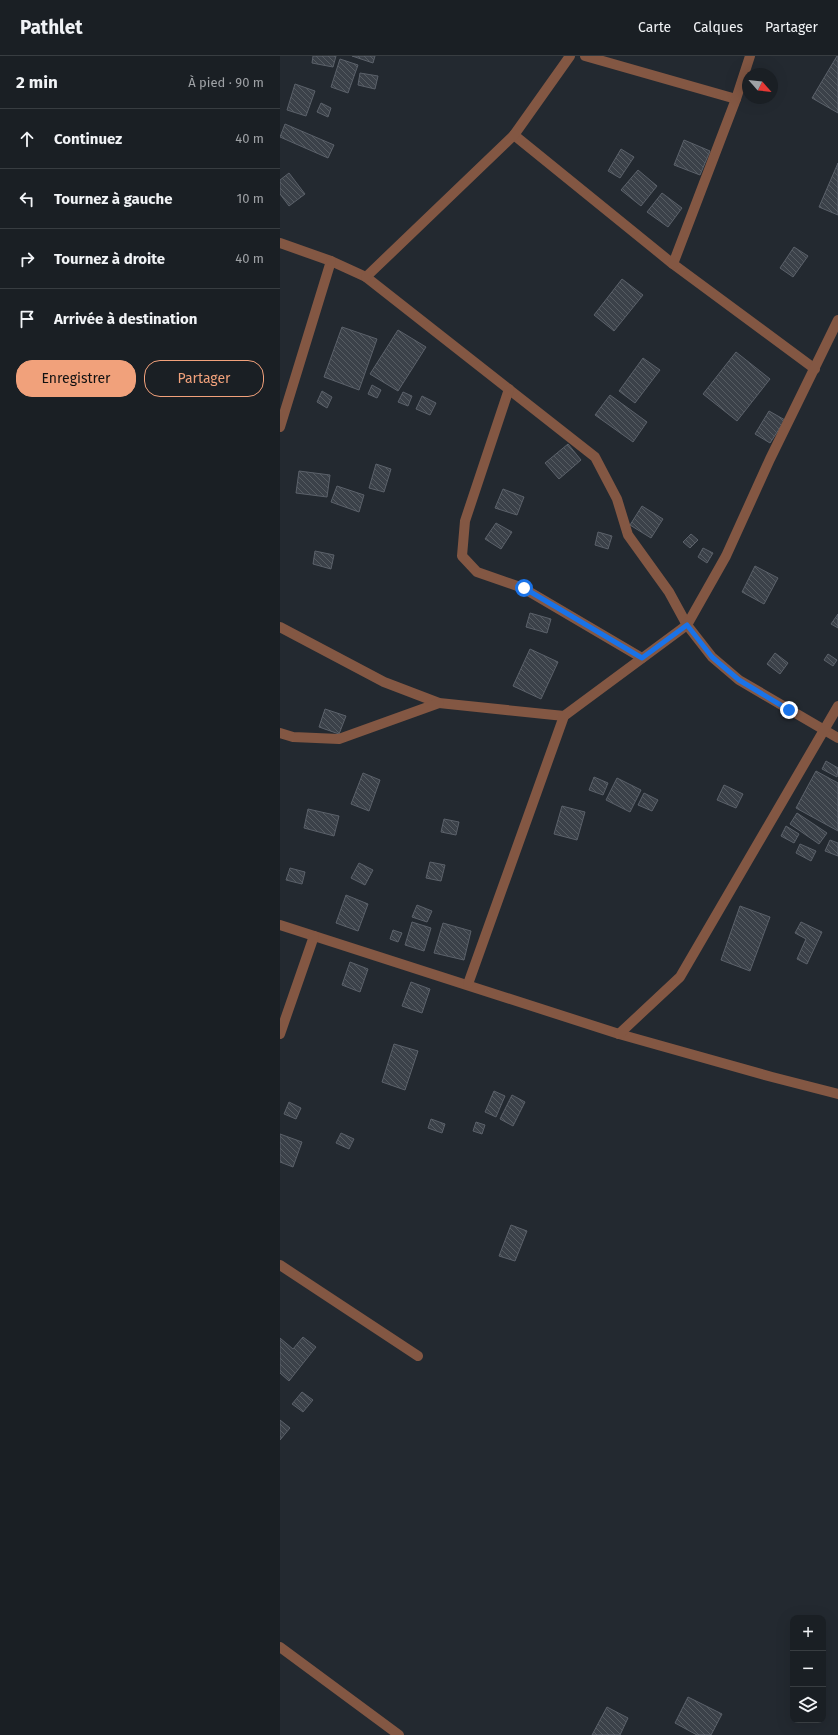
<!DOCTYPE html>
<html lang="fr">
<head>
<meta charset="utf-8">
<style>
	:root { --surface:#1a1f24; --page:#272c31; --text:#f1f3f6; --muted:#9fa2a6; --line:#383d41; --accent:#f1a17b }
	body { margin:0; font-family:"Fira Sans",sans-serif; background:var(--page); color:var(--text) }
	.controls { position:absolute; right:12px; bottom:12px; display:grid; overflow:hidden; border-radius:8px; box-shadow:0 4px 16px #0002 }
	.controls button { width:36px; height:36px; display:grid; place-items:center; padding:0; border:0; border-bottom:1px solid var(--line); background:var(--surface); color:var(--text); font:20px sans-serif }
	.compass { position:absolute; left:462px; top:12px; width:36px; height:36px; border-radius:50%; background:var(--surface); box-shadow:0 4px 16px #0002; rotate:117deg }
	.stop { position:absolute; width:12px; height:12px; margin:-9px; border:3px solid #1a73e8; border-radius:50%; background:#fff }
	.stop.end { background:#1a73e8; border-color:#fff; box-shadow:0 1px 4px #0008 }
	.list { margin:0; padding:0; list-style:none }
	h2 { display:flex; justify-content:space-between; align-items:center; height:52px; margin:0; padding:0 16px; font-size:17px }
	h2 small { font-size:13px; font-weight:400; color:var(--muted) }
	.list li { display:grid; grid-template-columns:26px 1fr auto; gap:12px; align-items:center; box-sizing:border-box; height:60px; padding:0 16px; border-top:1px solid var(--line) }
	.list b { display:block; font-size:15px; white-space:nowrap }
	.list em { font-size:13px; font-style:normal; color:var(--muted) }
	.actions { display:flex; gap:8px; padding:12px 16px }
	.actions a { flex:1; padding:9px 0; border:1px solid var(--accent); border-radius:16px; text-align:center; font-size:14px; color:var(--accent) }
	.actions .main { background:var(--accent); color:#111 }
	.icon { flex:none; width:22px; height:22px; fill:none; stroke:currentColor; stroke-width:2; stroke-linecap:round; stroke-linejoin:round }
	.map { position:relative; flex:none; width:558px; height:1679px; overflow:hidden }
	header { display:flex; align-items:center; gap:24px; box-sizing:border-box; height:56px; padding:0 20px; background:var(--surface); border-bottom:1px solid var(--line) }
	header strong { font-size:19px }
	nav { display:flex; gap:22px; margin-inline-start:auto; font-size:14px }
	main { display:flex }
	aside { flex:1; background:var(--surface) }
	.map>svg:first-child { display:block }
	.building { fill:url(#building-back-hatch); stroke:#5b616a }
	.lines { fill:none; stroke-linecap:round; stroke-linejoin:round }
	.street { stroke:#835743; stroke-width:10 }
	.route { stroke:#1a73e8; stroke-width:5 }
</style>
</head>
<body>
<header>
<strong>Pathlet</strong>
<nav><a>Carte</a><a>Calques</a><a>Partager</a></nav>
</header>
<main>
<aside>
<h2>2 min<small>À pied · 90 m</small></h2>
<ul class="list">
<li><svg class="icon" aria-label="ahead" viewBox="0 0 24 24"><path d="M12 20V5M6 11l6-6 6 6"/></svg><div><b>Continuez</b></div><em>40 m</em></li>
<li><svg class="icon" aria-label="left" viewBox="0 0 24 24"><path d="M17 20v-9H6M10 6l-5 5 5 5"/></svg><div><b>Tournez à gauche</b></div><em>10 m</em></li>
<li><svg class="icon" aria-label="right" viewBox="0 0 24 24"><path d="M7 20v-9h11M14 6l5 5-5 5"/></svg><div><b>Tournez à droite</b></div><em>40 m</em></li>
<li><svg class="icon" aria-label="arrive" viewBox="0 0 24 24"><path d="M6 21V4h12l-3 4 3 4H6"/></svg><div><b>Arrivée à destination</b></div></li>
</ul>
<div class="actions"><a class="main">Enregistrer</a><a>Partager</a></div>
</aside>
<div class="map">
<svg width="558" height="1679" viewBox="0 0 558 1679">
	<defs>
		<pattern id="building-back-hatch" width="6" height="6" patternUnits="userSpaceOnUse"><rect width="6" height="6" fill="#3b4149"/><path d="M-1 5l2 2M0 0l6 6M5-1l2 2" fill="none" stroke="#565c62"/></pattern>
	</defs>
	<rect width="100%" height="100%" fill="#232930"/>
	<g class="building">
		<polygon points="33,0 56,0 53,11 32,7"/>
		<polygon points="72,0 95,0 93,7"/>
		<polygon points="557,0 558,0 558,57 532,42"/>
		<polygon points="60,3 78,9 68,37 51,31"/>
		<polygon points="80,17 98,20 95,33 78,29"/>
		<polygon points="15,28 35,35 26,60 7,54"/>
		<polygon points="41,47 51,52 48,61 37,56"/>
		<polygon points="5,68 54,89 48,102 0,81"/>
		<polygon points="404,84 430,95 420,119 394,109"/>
		<polygon points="341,93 354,101 340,122 328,115"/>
		<polygon points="558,107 558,159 539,151"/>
		<polygon points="358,114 377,130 361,150 341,134"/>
		<polygon points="9,117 25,138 9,150 0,138 0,124"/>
		<polygon points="382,137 402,152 388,171 367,156"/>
		<polygon points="514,191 528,200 513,221 500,212"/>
		<polygon points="342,223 363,239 334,275 314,259"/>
		<polygon points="62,271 97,283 79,334 44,321"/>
		<polygon points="118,274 146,291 118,335 90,318"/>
		<polygon points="456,296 490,323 457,365 423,338"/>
		<polygon points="363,302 380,314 355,347 339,335"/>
		<polygon points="92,329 101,334 97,342 88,338"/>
		<polygon points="42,335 52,341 47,352 37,346"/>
		<polygon points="123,336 132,340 128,350 118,346"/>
		<polygon points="330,339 367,366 353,386 315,359"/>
		<polygon points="142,340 156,347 150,359 136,353"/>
		<polygon points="489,355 505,364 490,387 475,378"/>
		<polygon points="288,388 301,404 279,423 265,407"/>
		<polygon points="96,408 111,413 104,436 89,432"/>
		<polygon points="19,415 50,419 47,441 16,437"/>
		<polygon points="57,430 84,439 79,456 51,446"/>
		<polygon points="223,433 244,441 237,459 215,452"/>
		<polygon points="362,450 383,463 371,482 350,469"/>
		<polygon points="216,467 232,476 221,493 205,483"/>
		<polygon points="318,476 332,480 328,493 315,489"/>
		<polygon points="411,478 418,484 410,492 403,486"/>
		<polygon points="423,492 433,497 427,507 418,501"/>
		<polygon points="35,495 54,499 51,513 33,508"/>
		<polygon points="475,510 498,522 484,548 462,536"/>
		<polygon points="250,557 271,563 267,577 246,571"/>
		<polygon points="558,558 558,572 551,568"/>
		<polygon points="250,593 278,606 261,643 233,630"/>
		<polygon points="495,597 508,607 500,618 487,608"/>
		<polygon points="548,598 557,604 553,610 544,604"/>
		<polygon points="45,653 66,660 59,678 39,671"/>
		<polygon points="546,705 558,712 557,721 542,713"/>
		<polygon points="536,715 558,727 558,775 516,752"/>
		<polygon points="83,717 100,724 89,755 71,748"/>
		<polygon points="314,721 328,727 323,739 309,734"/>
		<polygon points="337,722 361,734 350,756 326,744"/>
		<polygon points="444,729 463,738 456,752 437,744"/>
		<polygon points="364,737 378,744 372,755 358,749"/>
		<polygon points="282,750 305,756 297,784 274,778"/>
		<polygon points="28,753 59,760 54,780 24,772"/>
		<polygon points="517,757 547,777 539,788 510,768"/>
		<polygon points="164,763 179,766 176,779 161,776"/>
		<polygon points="506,770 519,778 514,787 501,780"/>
		<polygon points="550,784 558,787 558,800 545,795"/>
		<polygon points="520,788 536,795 531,805 516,797"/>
		<polygon points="150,806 165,809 161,825 146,822"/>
		<polygon points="79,807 93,814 85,829 71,822"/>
		<polygon points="10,812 25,816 22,828 6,824"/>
		<polygon points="66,839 88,848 78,875 56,867"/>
		<polygon points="137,849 152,855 147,866 132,861"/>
		<polygon points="460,850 490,861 470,915 441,904"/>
		<polygon points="132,866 151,872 144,895 125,889"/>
		<polygon points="521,866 542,876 527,908 517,903 526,883 515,877"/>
		<polygon points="163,867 191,875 184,904 154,897"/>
		<polygon points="113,874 122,877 118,886 110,883"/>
		<polygon points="70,906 88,913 80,936 62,929"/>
		<polygon points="131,926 150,933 142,957 122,950"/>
		<polygon points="114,988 138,995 125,1034 102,1026"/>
		<polygon points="214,1035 225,1040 216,1061 205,1056"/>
		<polygon points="232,1039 245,1046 233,1070 220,1063"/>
		<polygon points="9,1046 21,1052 16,1063 4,1058"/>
		<polygon points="151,1063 165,1068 162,1077 148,1072"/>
		<polygon points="196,1066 205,1069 202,1078 193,1075"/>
		<polygon points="61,1077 74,1083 69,1093 56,1087"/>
		<polygon points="0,1078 22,1086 13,1111 0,1106"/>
		<polygon points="231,1169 247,1175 235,1205 219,1200"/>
		<polygon points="23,1281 36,1291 9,1325 0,1317 0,1282 13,1293"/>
		<polygon points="22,1336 33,1344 23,1356 12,1348"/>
		<polygon points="0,1364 10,1372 0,1384"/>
		<polygon points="408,1641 442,1658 431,1679 417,1679 395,1667"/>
		<polygon points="327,1651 348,1662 340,1679 312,1679"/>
	</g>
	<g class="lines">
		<g class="street">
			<polyline points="305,0 456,43"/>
			<polyline points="234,79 393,208 535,313"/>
			<polyline points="0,187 51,205 86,221 315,401 337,443 348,479 389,536 407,569 432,601 459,624 558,682"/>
			<polyline points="393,208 456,43 470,0"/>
			<polyline points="86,221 234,79 290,0"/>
			<polyline points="229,333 185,465 182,500 197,516 243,532 362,602"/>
			<polyline points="0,371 51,205"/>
			<polyline points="0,571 104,626 159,647 284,660"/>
			<polyline points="0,677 13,681 59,683 159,647"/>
			<polyline points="0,869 339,978 492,1021 558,1038"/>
			<polyline points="188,928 284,660 407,569 446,500 490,403 558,264"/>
			<polyline points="0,978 34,880"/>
			<polyline points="339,978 400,921 558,650"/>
			<polyline points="0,1209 138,1300"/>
			<polyline points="0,1591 119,1679"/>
		</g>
	</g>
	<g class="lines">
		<polyline class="route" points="244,532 362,602 407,569 432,601 459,624 509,654"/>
	</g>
</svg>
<div class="controls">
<button>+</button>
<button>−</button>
<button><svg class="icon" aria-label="layers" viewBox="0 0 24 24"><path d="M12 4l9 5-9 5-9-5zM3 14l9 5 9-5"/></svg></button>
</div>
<svg class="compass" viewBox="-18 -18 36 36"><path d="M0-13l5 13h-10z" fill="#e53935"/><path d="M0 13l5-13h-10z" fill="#9fa2a6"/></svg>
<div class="stop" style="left:244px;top:532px"></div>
<div class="stop end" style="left:509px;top:654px"></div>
</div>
</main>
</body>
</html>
